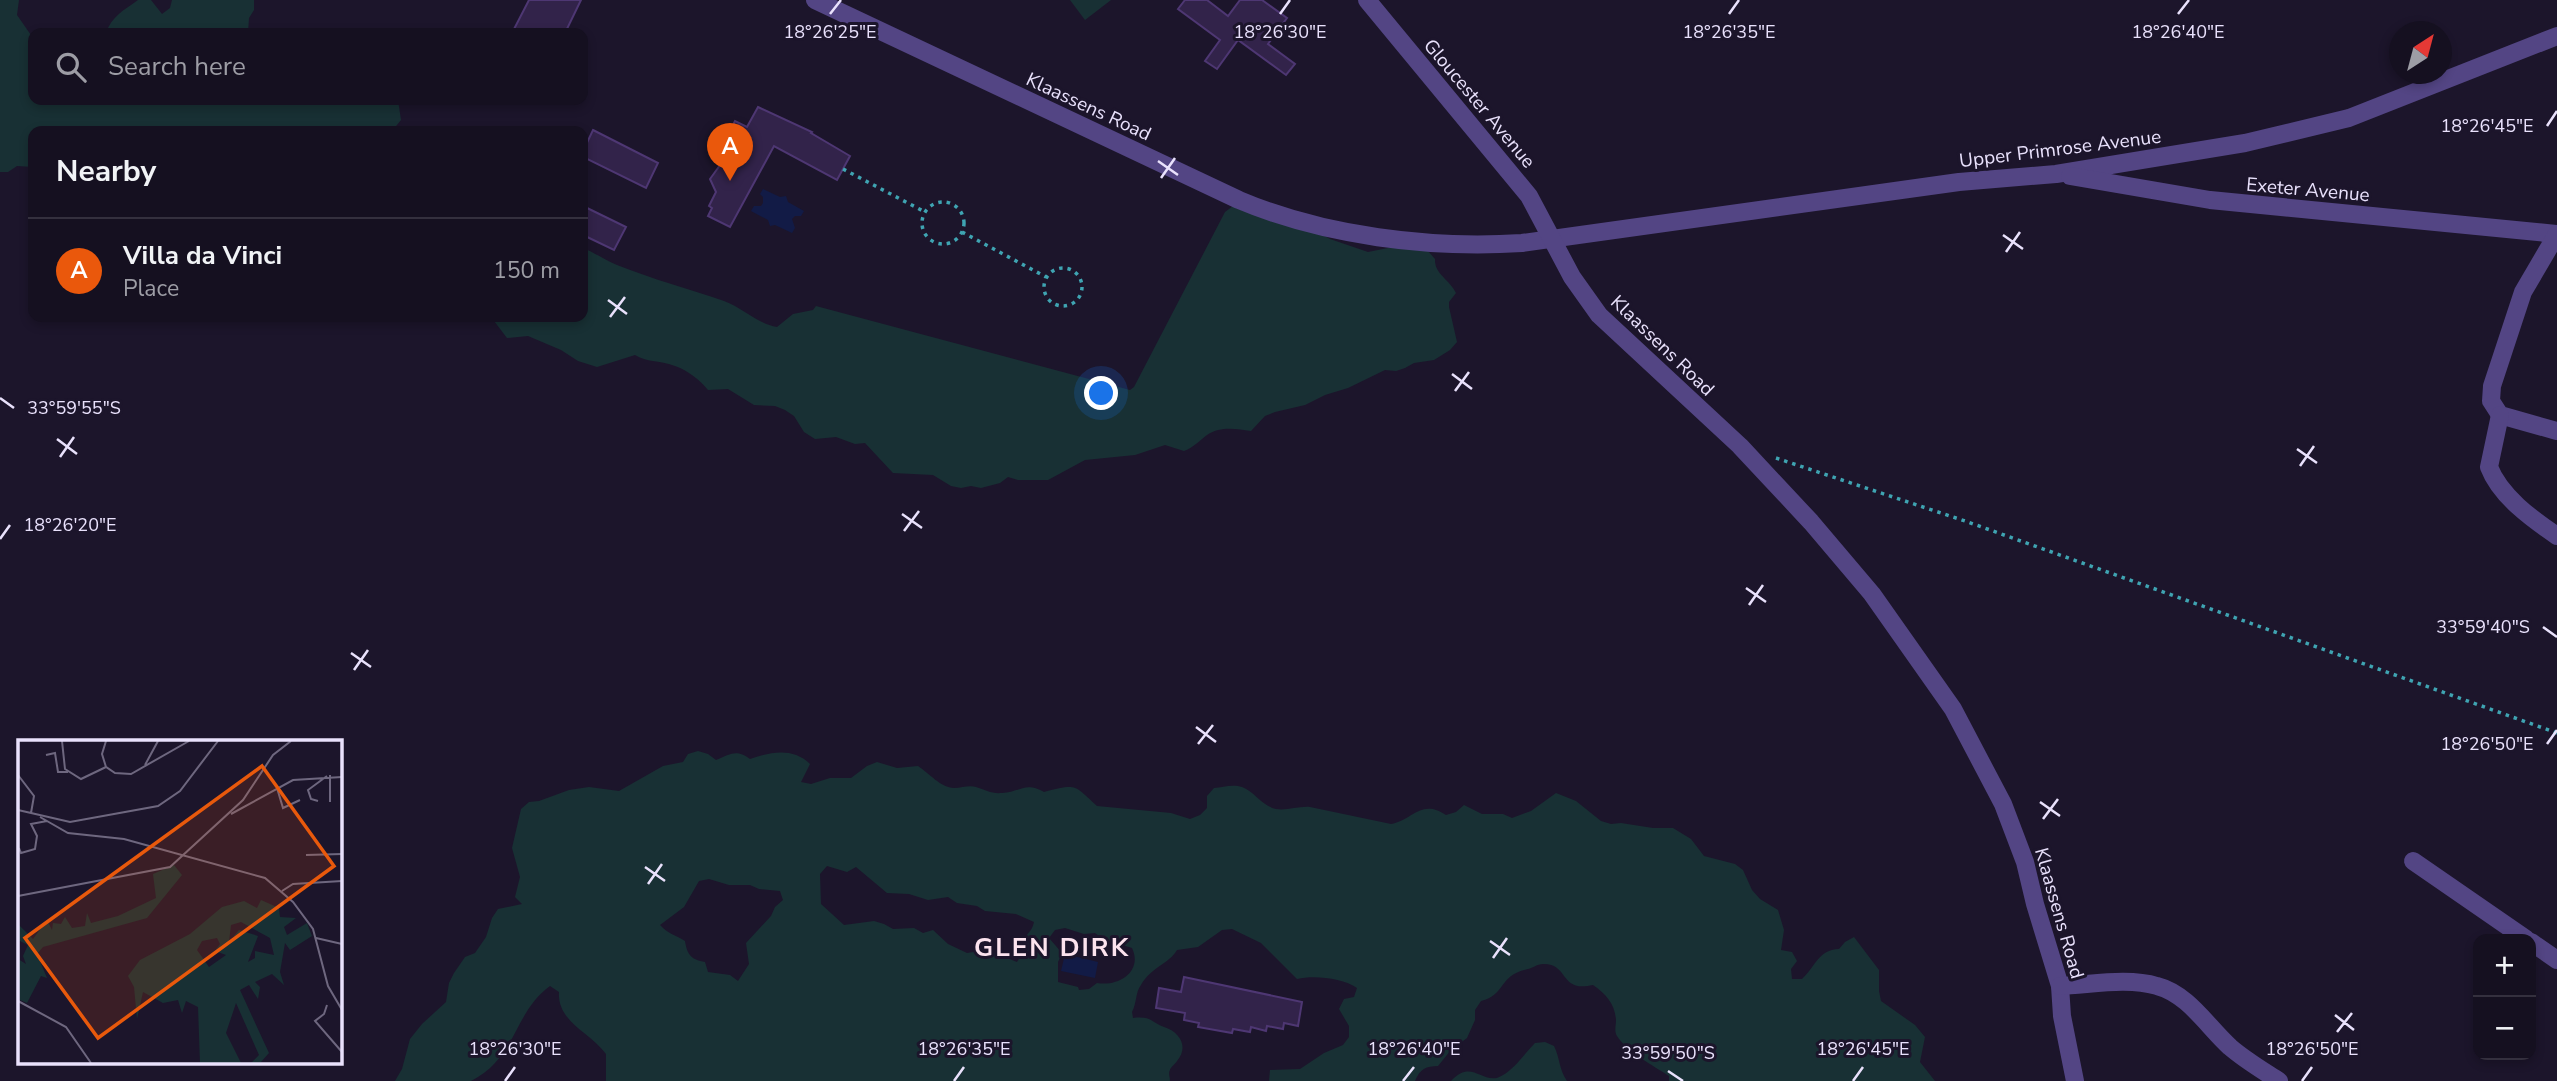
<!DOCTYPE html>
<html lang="en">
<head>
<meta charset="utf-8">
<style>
	:root { --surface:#151020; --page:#221e2d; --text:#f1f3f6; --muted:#9d9da5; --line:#34303e; --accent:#ea580c }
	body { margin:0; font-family:"Nunito Sans",sans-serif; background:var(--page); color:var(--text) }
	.controls { position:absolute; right:21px; bottom:21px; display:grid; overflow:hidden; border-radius:14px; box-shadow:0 4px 10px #0003 }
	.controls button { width:63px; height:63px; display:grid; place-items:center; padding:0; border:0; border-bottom:2px solid var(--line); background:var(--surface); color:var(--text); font:35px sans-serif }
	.compass { position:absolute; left:2389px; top:21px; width:63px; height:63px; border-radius:50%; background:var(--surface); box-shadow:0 4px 10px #0003; rotate:36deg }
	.you { position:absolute; left:1102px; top:394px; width:24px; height:24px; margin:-18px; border:5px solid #fff; border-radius:50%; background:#1a73e8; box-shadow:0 0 0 10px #1a73e833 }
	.badge { display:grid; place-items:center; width:46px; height:46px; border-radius:50%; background:var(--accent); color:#fff; font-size:23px; font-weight:700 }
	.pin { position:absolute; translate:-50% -58px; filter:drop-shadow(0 2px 4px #0008) }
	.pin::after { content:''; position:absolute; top:37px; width:24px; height:21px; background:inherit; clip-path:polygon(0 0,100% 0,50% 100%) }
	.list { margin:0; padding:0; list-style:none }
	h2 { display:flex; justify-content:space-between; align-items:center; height:91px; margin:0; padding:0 28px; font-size:30px }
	h2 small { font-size:23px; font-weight:400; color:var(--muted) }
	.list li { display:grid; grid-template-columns:46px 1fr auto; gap:21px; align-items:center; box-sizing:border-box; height:105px; padding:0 28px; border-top:2px solid var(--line) }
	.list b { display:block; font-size:26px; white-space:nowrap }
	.list p { margin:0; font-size:23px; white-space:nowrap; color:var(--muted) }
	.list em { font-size:23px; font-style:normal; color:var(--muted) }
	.icon { flex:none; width:38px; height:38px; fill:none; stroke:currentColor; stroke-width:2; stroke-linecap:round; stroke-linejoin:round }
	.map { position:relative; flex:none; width:2557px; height:1081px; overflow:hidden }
	.search { position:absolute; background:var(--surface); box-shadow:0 4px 10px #0003; left:28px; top:28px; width:560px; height:77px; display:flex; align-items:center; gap:18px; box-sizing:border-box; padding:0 24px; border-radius:14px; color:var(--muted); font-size:26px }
	.panel { position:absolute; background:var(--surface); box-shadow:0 4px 10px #0003; left:28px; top:126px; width:560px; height:196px; border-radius:14px }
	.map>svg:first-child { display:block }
	.green { fill:#183034; fill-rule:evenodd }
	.water { fill:#121b46 }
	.building { fill:#32234a; stroke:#4e3773; stroke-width:2 }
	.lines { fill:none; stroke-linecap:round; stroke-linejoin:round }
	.path { stroke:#3fa4b2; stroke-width:3.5; stroke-dasharray:3.5 5; stroke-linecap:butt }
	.minor { stroke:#534584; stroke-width:18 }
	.ticks { fill:none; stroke:#e9e1fc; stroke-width:2.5 }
	.labels { text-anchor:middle; stroke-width:6; stroke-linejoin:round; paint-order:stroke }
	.street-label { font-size:19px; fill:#e9e1fc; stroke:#1c152b }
	.district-label { font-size:26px; font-weight:bold; letter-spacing:2px; fill:#fce3ee; stroke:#1c152b }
	.inset-road { fill:none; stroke:#6e677f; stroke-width:2 }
	.view { fill:#e8590c; fill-opacity:0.15; stroke:#e8590c; stroke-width:3.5 }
	.inset-edge { fill:none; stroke:#e9e1fc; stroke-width:3.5 }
	.ticks-label { font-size:18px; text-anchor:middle; fill:#e9e1fc; stroke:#1c152b; stroke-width:6; stroke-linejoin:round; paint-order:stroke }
</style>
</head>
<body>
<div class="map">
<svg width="2557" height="1081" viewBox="0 0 2557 1081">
	<rect width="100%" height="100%" fill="#1c152b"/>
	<g class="green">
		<polygon points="0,0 19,0 17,15 33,38 33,100 398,100 401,120 392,131 33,131 33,167 17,166 8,172 0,172"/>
		<path d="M138 0H151L162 14 170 8 172 0H254V10L249 18 248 33H106C111 17 124 10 138 0Z"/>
		<polygon points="1070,0 1111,0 1085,20"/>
		<path d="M1233 206 1316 231 1330 239 1368 252 1403 245 1428 251 1435 259C1434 274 1450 280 1456 293L1449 302V307L1457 342 1450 350 1434 360 1414 363 1405 368 1396 371 1385 370 1348 388 1325 395 1305 405 1275 412 1265 416 1251 431C1236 429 1221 426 1207 435 1199 441 1194 447 1184 451L1165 445 1135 455 1085 460 1048 480H1018L1008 477 1000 483 981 488 971 486 961 488 951 486 933 475 893 473 865 443 855 444 836 437 815 439 804 432 794 416 785 410 775 406 754 405 728 389 708 390C700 380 687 370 675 366 661 360 648 363 635 355L597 367 578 361 561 350 528 336 507 338 491 317H583V248C595 253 605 260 617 265 652 279 689 289 724 301 743 308 758 324 777 327L793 314 813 310 816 306 1130 390 1134 387 1225 212Z"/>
		<path d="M698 751 708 754 716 760C731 754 736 749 750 759 770 752 793 747 810 764L801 782 811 784 830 778H851L867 766 877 762 897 768 918 766C929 773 941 788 954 788 962 788 969 785 976 787 985 790 992 794 1002 793 1021 792 1025 781 1044 792 1077 784 1073 784 1097 806L1171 813 1190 819 1200 815 1207 808V796L1214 788C1223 787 1233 784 1242 787 1255 792 1262 806 1276 809 1286 811 1299 806 1310 807L1391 824C1413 820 1421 798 1446 815L1456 812 1464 805 1482 814H1503L1512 818 1531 811 1556 793 1576 801 1601 821 1611 824 1621 823 1653 828H1673L1691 839 1704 856 1735 864 1743 870 1752 890 1760 899 1778 910 1784 930 1781 950 1792 952 1797 961 1791 969 1792 979H1802C1816 966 1818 950 1839 949L1845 942 1854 937 1879 970V991L1881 1001 1915 1025 1925 1037 1920 1062 1935 1081H1669V1076C1654 1066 1626 1051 1617 1036 1614 1031 1616 1026 1616 1020 1615 1004 1606 994 1593 985 1559 993 1569 963 1543 964 1537 964 1533 968 1528 969 1498 975 1506 995 1481 1001L1475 1010V1020L1467 1038 1451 1050 1438 1066C1426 1066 1420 1069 1415 1081H1269L1270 1070 1300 1069 1324 1053 1343 1045 1349 1037V1026L1339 1009 1344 999 1354 997 1357 988C1343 978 1314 975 1297 979L1261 943 1232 929 1222 930 1198 947 1177 950C1169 964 1151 967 1141 985 1135 993 1137 1003 1132 1012L1133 1018C1152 1016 1150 1022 1164 1027 1180 1032 1189 1047 1177 1061 1176 1063 1170 1068 1170 1070 1168 1073 1170 1077 1170 1081H606V1054C590 1032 557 1022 559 992L550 986C513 1013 517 1058 471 1081H395L402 1069 410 1039 422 1024 446 1002 449 983 454 973 465 957 475 953 486 937 492 918 498 909 522 904 515 897 520 877 512 848 521 809 529 802 539 801 569 790 589 787 619 791 663 766 683 762 688 754ZM827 866 847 872 856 867 887 893 909 894 928 900 948 897 957 903 977 906 985 911 1016 914 1034 922C1032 931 1029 931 1025 938 1020 946 1023 954 1017 962L987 950 967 953 948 944 933 930 923 933 914 928 893 929 884 924 874 921 844 925 821 904 820 874ZM709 879 729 885H750L759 889 780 891 783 900 775 907 771 916 746 943 749 964 738 981 730 975 708 972 705 962C692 960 687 955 685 941 676 935 668 934 660 925L684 907 699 881ZM1065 928 1084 934 1095 933 1103 939 1132 948C1143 971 1119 987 1097 983L1089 989 1079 990 1078 987 1058 982V962L1062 953 1049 938 1055 930Z"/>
		<path d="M1545 1042 1554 1046C1560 1058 1559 1070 1567 1081H1451C1471 1060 1479 1081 1497 1078 1513 1072 1523 1055 1535 1043Z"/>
	</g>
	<g class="water">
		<polygon points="763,189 780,197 786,196 788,202 804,211 801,216 795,216 792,219 795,228 792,233 775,225 770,226 768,220 751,211 754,206 761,206 763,203 763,197 760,194"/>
		<polygon points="1065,954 1098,962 1095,978 1061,971"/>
	</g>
	<g class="building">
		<polygon points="529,0 581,0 565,33 512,33"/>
		<polygon points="1185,0 1207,0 1228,16 1240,0 1262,0 1287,18 1268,44 1295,64 1286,75 1238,40 1217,69 1205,61 1220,40 1178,9"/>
		<polygon points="758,107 812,132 811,133 850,156 837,180 774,146 730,227 708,216 712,208 709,206 716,192 710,179 723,161 719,158 725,148 721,147 735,121 747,127"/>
		<polygon points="593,130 658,163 646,188 583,157 583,151"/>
		<polygon points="583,206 626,227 614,250 583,235"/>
		<polygon points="1184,977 1302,1002 1298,1026 1284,1023 1283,1029 1267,1026 1266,1031 1251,1027 1250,1032 1233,1029 1232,1033 1198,1027 1199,1023 1184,1020 1185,1013 1156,1008 1159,988 1181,992"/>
	</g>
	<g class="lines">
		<g class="path">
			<polyline points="843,169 925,212"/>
			<circle cx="943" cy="223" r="21"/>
			<polyline points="962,232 1046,277"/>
			<circle cx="1063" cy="287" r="19"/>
			<polyline points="1776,458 1965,521 2557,733"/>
		</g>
		<g class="minor">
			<path d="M815 0 1239 200C1324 236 1430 249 1522 243L1959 182 2056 174 2245 143 2349 118 2557 36"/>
			<polyline points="1367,0 1529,196 1572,277 1599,315 1740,446 1811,522 1872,594 1953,709 2003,804 2025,862 2035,904 2060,986 2062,1016 2075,1081"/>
			<polyline points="2070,176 2210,200 2557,234"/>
			<polyline points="2557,234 2523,292 2492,386 2491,401 2500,415 2557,431"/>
			<path d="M2500 415 2489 467C2500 496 2532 519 2557 536"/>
			<polyline points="2413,861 2526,939"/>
			<polyline points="2531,942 2557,960"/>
			<path d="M2060 986C2090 985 2127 977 2157 986 2188 994 2207 1026 2230 1047 2245 1060 2262 1070 2279 1081"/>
		</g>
	</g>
	<path class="ticks" d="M830 14 841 0M1280 14 1290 0M1729 14 1739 0M2178 14 2189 0M2547 126 2557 111M1158 161 1178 175M1161 178 1175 158M2003 235 2023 249M2006 252 2020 232M608 300 627 314M610 317 625 297M1452 374 1472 389M1455 391 1469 372M0 398 14 408M57 439 77 454M2297 449 2317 463M60 457 74 437M2300 466 2314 446M902 514 922 528M904 531 919 511M0 539 10 525M1746 588 1766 602M1749 605 1763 585M2543 627 2557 637M351 653 371 667M354 670 368 650M1196 727 1216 742M1198 744 1213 725M2547 744 2557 730M2040 802 2060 816M2043 819 2058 799M645 867 665 881M648 884 662 864M1490 941 1510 955M1493 958 1507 938M2335 1015 2354 1030M2337 1032 2352 1013M1668 1071 1683 1081M505 1081 515 1067M954 1081 964 1067M1403 1081 1414 1067M1853 1081 1863 1067M2302 1081 2312 1067"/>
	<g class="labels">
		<g class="street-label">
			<text transform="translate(1480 103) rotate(50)" y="7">Gloucester Avenue</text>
			<text transform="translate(1089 106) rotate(25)" y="7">Klaassens Road</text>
			<text transform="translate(2060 148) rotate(-7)" y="7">Upper Primrose Avenue</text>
			<text transform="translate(2308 189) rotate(5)" y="7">Exeter Avenue</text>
			<text transform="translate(1663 345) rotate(44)" y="7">Klaassens Road</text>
			<text transform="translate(2060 913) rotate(74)" y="7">Klaassens Road</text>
		</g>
		<g class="district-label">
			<text x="1052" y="956">GLEN DIRK</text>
		</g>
	</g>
	<g transform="translate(18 740)">
		<rect width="324" height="324" fill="#1c152b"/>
		<path d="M156 125 164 135 129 178 25 207 19 214 29 238 23 236 9 263 2 260 0 219 8 224 5 216 10 205 0 200V184L15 199 29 180 34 190 35 183 43 184 47 177 54 188 67 186 69 173 73 183 100 176 138 158 135 134ZM243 160 261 168 262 177 278 178 266 187 269 195 289 183 294 196 272 210 267 203 262 232 266 245 254 234 237 242 242 247 240 259 231 245 222 250 251 313 243 322 233 323 241 315 218 263 208 293 223 323H182L180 267 168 261 164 273 160 260 145 263 125 252 119 279 116 247 110 236 122 220 172 194 204 167 226 161 239 168ZM223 182 252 198 256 215 237 211V218L230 222 240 196 221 190 211 202 213 185ZM199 198 202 204 197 211 208 215 191 227 179 210 184 201Z" fill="#183034" fill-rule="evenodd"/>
		<path class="inset-road" d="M44 1 47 29 63 39 88 27 97 33 113 34 171 1M88 1 84 14 88 27M28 15 37 13 40 32H50M127 25 140 1M0 35 16 56 13 73M312 35V62M259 48 265 68 282 60M300 61 293 59 290 50 309 36M0 70 52 82 140 66 162 51 200 1M213 74 275 40 324 37M22 77 50 93 106 99 247 138 275 162 295 189 310 246 324 270M1 108 3 113 17 109 19 96 13 84 29 81M288 115 324 114M264 151 275 144 324 141M0 156 152 127 225 60 255 15 273 1M298 198 324 204M0 261 48 287 73 323M309 265 306 274 297 281 324 312"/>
		<path class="view" d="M244 26 316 126 80 298 7 198Z"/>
		<rect width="324" height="324" class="inset-edge"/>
	</g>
	<g class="ticks-label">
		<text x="830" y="38">18°26'25"E</text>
		<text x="1280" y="38">18°26'30"E</text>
		<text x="1729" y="38">18°26'35"E</text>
		<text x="2178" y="38">18°26'40"E</text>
		<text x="2487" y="132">18°26'45"E</text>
		<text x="74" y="414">33°59'55"S</text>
		<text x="70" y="531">18°26'20"E</text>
		<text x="2483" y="633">33°59'40"S</text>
		<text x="2487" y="750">18°26'50"E</text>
		<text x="515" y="1055">18°26'30"E</text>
		<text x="964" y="1055">18°26'35"E</text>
		<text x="1414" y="1055">18°26'40"E</text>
		<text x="1863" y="1055">18°26'45"E</text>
		<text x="2312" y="1055">18°26'50"E</text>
		<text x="1668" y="1059">33°59'50"S</text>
	</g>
</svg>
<div class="controls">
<button>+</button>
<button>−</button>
</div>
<svg class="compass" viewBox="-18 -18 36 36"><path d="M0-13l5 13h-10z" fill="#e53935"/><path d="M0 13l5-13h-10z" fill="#9d9da5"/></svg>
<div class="you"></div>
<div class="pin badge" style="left:730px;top:181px">A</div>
<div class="search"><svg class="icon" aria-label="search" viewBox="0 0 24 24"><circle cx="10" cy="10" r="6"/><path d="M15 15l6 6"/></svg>Search here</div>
<section class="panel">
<h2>Nearby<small></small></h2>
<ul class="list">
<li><span class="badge">A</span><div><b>Villa da Vinci</b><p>Place</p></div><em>150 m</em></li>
</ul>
</section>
</div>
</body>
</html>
